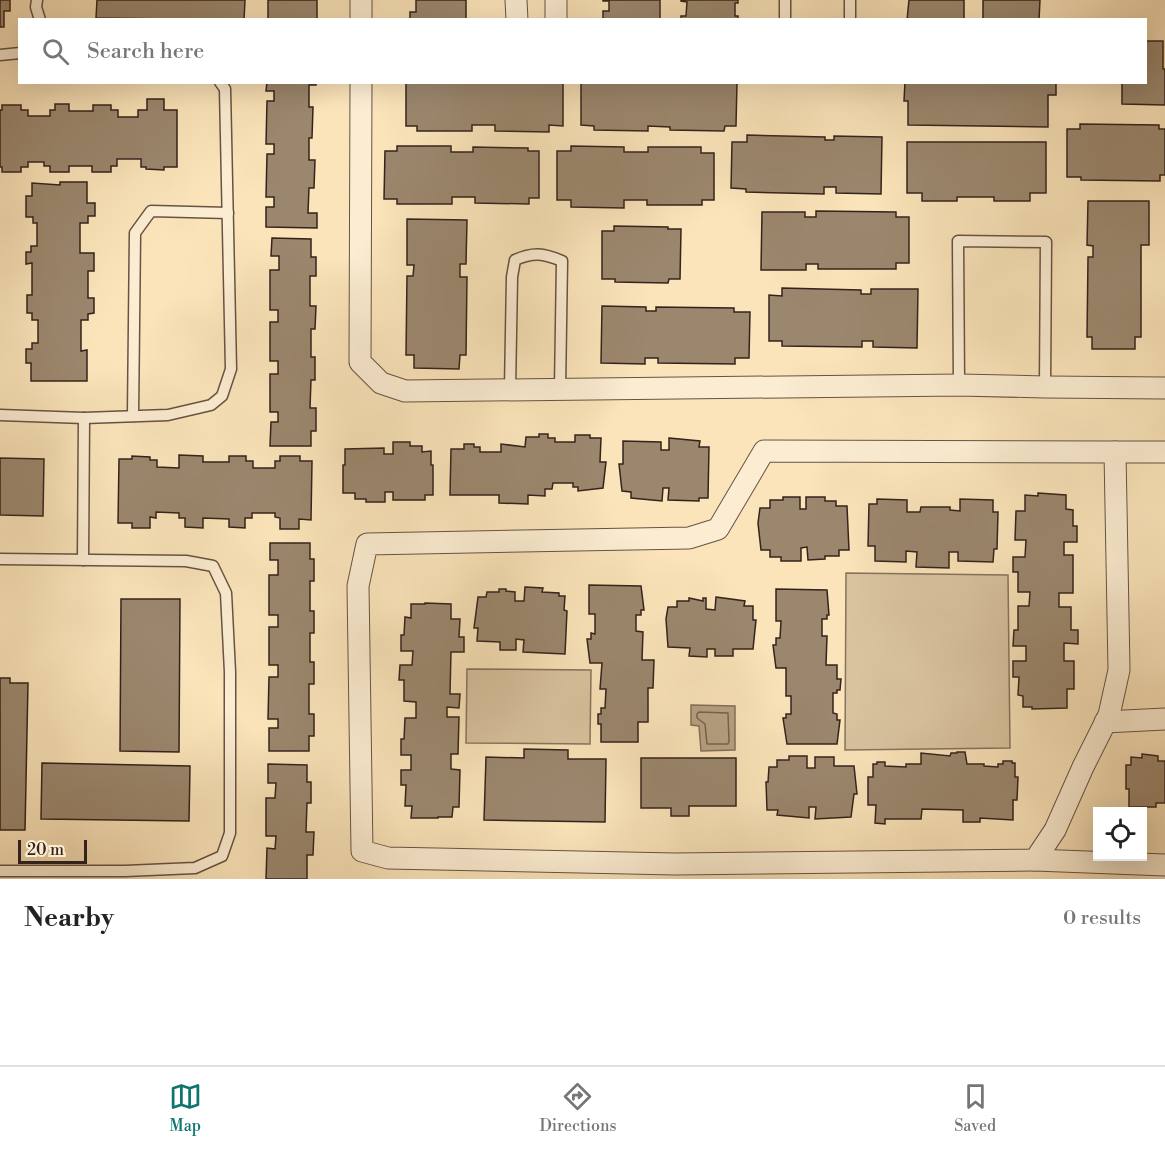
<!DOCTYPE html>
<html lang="en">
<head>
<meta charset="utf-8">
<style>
	:root { --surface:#fff; --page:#f2f2f2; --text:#222; --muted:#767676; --line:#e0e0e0; --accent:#0f766e }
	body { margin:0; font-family:"Libre Bodoni",serif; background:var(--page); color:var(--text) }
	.controls { position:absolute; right:18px; bottom:18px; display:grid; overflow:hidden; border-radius:0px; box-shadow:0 6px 24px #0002 }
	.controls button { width:54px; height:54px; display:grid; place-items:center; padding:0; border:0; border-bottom:2px solid var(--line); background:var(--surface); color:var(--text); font:30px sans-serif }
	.scale { position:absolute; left:18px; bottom:15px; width:69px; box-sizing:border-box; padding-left:6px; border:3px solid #34231c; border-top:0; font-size:16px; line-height:21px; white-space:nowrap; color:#34231c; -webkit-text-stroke:4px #fcedd2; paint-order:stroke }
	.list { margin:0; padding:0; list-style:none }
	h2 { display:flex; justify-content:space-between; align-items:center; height:78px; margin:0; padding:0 24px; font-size:26px }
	h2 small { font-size:20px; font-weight:400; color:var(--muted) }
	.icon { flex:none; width:33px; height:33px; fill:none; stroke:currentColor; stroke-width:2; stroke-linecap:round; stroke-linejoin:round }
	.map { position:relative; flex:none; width:1165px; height:879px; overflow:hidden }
	.search { position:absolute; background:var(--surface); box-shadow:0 6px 24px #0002; left:18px; right:18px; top:18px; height:66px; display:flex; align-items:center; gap:15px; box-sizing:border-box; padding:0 21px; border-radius:0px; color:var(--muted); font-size:22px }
	.sheet { height:186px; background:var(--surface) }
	nav { display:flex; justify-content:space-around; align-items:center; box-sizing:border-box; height:84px; border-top:2px solid var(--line); background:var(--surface); font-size:16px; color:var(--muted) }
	nav a { display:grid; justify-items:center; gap:3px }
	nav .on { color:var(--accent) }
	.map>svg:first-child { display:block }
	.green { fill:#d9c39f; stroke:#86735e; stroke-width:1.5 }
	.water { fill:#b7a284; stroke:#836f5a; stroke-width:1.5 }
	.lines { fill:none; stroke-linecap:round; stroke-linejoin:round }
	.shore { stroke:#766250; stroke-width:1.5 }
	.building { fill:#9b876e; stroke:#34231c; stroke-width:1.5 }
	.service-casing { stroke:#665344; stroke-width:13 }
	.minor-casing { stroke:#665344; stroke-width:23 }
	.service { stroke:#fcedd2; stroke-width:10 }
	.minor { stroke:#fcedd2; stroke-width:21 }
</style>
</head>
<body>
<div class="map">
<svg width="1165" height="879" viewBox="0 0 1165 879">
	<rect width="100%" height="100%" fill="#fbe4ba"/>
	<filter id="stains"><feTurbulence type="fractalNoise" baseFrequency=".00333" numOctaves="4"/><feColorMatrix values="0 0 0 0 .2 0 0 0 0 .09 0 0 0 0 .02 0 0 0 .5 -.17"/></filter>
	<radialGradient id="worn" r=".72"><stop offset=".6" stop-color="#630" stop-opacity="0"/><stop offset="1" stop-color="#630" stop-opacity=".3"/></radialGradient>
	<g class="green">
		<polygon points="846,573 1008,575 1010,748 845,750"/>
		<polygon points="467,669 591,670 590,744 466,743"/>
	</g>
	<polygon class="water" points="691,705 735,706 735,750 701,751 699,726 691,725"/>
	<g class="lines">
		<polygon class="shore" points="699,712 728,713 729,741 728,744 707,744 705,724 697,718 697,714"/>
	</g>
	<g class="building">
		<polygon points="0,0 10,0 10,11 4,11 4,27 0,27"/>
		<polygon points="97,0 245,0 244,20 96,18"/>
		<rect x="268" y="0" width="49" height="20"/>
		<polygon points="416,0 466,0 466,20 410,20 410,12 416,12"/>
		<polygon points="603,0 660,0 660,20 603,20 603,11 609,11 609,1 603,1"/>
		<polygon points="681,0 738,0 738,3 735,3 735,16 738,16 738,20 681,20 681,16 686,16 687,2 681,1"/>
		<polygon points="909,0 964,0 964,20 907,20"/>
		<polygon points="983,0 1040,0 1039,20 983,20"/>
		<polygon points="1146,41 1163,41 1163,69 1165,69 1165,105 1122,104 1122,82 1146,82"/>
		<polygon points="267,82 316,82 316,85 309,85 309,107 313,107 312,138 309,138 309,160 315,160 314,188 309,188 308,213 317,213 317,228 266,227 266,207 274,207 274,197 266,197 267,154 274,154 274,144 266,144 267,101 274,101 274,91 266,91"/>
		<polygon points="406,82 563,82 563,126 549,125 549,132 495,131 495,125 472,125 472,131 417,131 417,126 406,126"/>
		<polygon points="581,82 737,82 736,126 725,126 724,131 670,130 670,127 648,126 648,131 594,130 594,126 581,125"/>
		<polygon points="905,82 1056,82 1056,95 1048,95 1048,127 908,125 908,101 904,101"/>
		<polygon points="147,99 164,99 164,110 177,110 177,167 164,167 164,170 146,169 146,167 141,167 141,159 117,159 117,166 111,166 111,172 92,172 92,166 69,166 69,172 50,172 50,166 44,166 44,162 28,162 28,167 21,167 21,172 2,172 2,167 0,167 0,110 2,110 2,105 21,105 21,110 28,110 28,116 50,116 50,110 55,110 55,104 69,104 69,111 93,111 93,105 111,105 111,110 118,110 118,117 138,117 138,110 147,110"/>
		<polygon points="1080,124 1159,125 1159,129 1165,129 1165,175 1160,175 1160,181 1081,180 1081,177 1067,177 1067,129 1080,129"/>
		<polygon points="747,135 825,137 825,140 834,140 834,136 882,137 881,194 836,193 836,187 824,187 824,194 746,192 746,189 731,188 732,142 747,142"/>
		<polygon points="907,142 1046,142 1046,193 1030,193 1030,201 994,201 994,197 957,197 957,201 922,201 922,193 907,193"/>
		<polygon points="397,146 451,146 451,152 473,152 473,147 528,148 528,151 539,151 539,198 529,198 529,204 475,203 475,197 452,197 452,204 397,204 397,199 384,199 385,151 397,151"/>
		<polygon points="571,146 624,147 624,152 648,152 648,147 701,147 701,153 714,153 714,200 702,200 702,205 647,205 647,200 624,200 624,208 571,207 571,200 557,200 557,151 571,151"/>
		<polygon points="60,182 87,182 87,203 95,203 95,216 88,216 88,223 80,223 80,253 94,253 94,271 88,271 88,298 94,298 94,313 88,314 88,320 81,320 81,351 87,350 87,381 31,381 31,363 26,363 26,349 32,349 32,343 38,343 38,320 32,320 32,313 27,313 27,295 32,295 32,263 26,264 26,252 31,252 31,246 37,246 37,223 33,223 33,217 26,217 26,196 32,196 32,183 60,185"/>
		<polygon points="1088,201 1149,201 1149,245 1141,245 1141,337 1135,337 1135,349 1092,349 1092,337 1087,337 1088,257 1093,257 1093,246 1087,245"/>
		<polygon points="816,211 896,212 896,217 909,217 909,263 896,263 896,269 818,269 818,264 806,264 806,270 761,270 762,212 805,212 805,217 816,217"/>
		<polygon points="407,219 467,220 466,264 460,264 460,277 467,277 466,355 460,355 459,369 414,368 414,355 406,355 407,276 413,276 414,265 407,265"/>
		<polygon points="614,226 668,227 668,229 681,229 680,279 669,279 668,283 615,282 615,279 602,279 602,231 614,231"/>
		<polygon points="272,238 311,239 311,257 316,257 316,276 310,276 310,306 316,306 315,329 311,329 311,357 315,357 315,380 311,380 310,408 316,408 316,431 311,431 311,446 270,446 271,422 278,422 278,412 270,412 270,374 278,374 278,361 270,361 270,322 278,322 278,310 270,310 270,270 279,270 279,256 271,256"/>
		<polygon points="782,288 861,290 861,294 871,294 871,289 918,289 917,348 873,347 873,341 862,341 862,347 782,346 782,341 769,341 769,295 782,296"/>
		<polygon points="602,306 646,307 646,311 656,311 656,307 734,308 734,312 750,312 749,358 735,358 735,364 658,363 658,358 645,358 645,364 601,363"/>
		<polygon points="539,434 548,434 548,438 555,438 555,442 575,442 575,435 590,435 590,438 601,438 600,462 606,462 603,488 578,491 578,487 573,487 573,483 553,483 552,489 545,489 545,496 528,495 528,504 499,503 499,495 450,495 451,449 464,449 464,444 474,444 474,447 480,447 480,452 501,452 501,444 525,447 526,437 539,437"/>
		<polygon points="669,438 700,441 699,447 709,447 708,498 699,498 699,501 668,500 669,488 663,488 662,501 631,498 631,492 622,491 619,464 623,464 623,441 661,442 661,450 669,450"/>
		<polygon points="393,442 410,442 410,446 422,446 422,452 431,451 431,465 433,465 433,495 425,495 425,500 393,500 393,492 385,492 385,502 366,502 366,499 355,499 355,493 343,493 343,465 345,465 345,449 384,448 384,454 393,454"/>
		<polygon points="179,455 203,456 203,462 229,462 229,456 246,456 246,461 253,461 253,468 275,468 275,461 280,461 280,456 300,456 300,461 312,461 311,520 299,519 299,529 280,529 280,518 275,517 275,513 252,513 252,518 245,518 245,528 229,527 229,519 203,518 203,528 185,527 185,518 179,518 179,513 156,512 156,518 150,517 150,528 132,528 132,523 118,523 119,459 132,459 132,456 150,457 150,460 157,460 157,467 179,468"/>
		<polygon points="0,458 44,459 43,516 0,515"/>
		<polygon points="1038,493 1066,495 1066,509 1073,510 1073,526 1077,526 1077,542 1064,542 1064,555 1073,555 1073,593 1059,593 1059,607 1071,607 1071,630 1078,630 1078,644 1064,643 1064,661 1074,661 1074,689 1067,689 1067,708 1032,709 1032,707 1023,707 1023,696 1018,695 1019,677 1013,677 1013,661 1026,661 1026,646 1013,646 1014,630 1018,630 1018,606 1029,606 1030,592 1018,592 1018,572 1013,572 1013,557 1025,557 1026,540 1015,540 1016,511 1025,511 1025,495 1038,496"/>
		<polygon points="783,497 800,497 800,509 806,509 806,497 825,497 825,501 836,501 836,506 847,506 849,550 839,550 839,556 825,556 825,559 808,560 807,547 801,548 801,561 781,561 781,557 770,557 770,550 761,550 758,523 760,508 770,508 770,500 783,500"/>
		<polygon points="877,499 907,500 907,512 920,512 921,507 950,507 950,510 960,511 960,499 993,500 993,512 998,512 997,549 994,549 993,562 958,561 958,552 949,552 949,568 916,567 917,552 906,551 906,562 875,561 875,546 868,546 869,504 877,504"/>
		<polygon points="270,543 310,543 310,559 314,559 314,581 310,581 310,611 314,611 314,633 310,633 310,662 314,662 314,684 309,684 309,714 314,714 314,736 309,736 309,751 269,751 269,728 278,728 278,719 268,719 269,677 278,677 278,665 269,665 269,627 278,627 278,615 269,615 269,575 278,575 278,560 270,560"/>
		<polygon points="589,585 641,586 644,610 641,610 641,615 636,615 636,631 643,632 642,660 654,660 653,688 648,688 648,722 638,722 638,742 601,742 601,724 598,724 598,714 601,714 601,708 605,708 606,689 600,689 602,663 590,663 587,639 591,639 591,633 595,634 595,614 589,614"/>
		<polygon points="525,587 543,588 542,592 559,593 559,596 565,596 564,610 567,611 565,654 523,652 524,640 516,639 516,650 500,650 500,642 477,641 478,628 474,628 478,597 486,597 487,592 499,592 499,589 506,589 506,591 515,592 515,601 524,601"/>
		<polygon points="776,589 827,590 829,615 827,615 827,619 822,619 822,636 827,636 826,665 837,665 837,679 841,679 840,690 837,690 837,693 833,693 833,713 837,714 837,720 840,720 837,744 787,744 783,718 786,718 786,714 791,714 791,696 786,696 786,668 776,668 773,645 776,645 776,638 780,638 781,621 776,621"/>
		<polygon points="716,597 745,601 744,606 753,606 753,620 756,620 753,649 733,649 733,656 715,656 715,649 707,649 707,657 689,656 690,648 668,647 666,619 668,607 677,607 677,601 689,601 689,598 703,601 703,598 706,598 706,609 715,610"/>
		<polygon points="121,599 180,599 179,752 120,751"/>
		<polygon points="425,603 451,604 451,619 460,619 459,637 464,637 464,652 451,652 450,694 460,694 459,708 447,707 447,717 459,717 458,754 451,754 451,769 460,770 459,807 453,807 452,817 438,817 438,818 411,818 412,806 405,806 406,785 401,785 401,770 411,770 411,755 401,755 401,739 404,739 405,718 416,718 416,702 404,701 404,680 399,680 400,665 412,665 413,651 401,651 401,635 404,635 405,617 411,618 411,604 425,604"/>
		<polygon points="0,678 10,678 10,683 28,683 25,830 0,830"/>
		<polygon points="524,749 568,750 568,759 606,759 605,822 484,820 486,757 524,758"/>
		<polygon points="957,752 965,752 967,764 984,764 984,766 998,767 998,764 1003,764 1003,761 1012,761 1012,763 1015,763 1015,777 1018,777 1017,800 1013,800 1013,820 980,818 980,822 963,822 963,810 922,809 921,819 885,819 885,824 875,823 876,805 868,805 868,777 873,777 873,764 877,764 877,762 885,762 885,766 906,767 906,764 921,764 921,753 950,756 951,753 957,753"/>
		<polygon points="1142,754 1158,756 1158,761 1165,761 1165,803 1156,803 1156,807 1129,807 1129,789 1126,789 1126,765 1131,765 1131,757 1142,758"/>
		<polygon points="789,756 807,756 807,768 815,768 815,757 834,757 834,766 854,766 857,794 854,794 851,817 815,819 816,807 809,807 809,818 777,815 778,810 767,810 766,782 768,782 769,767 777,767 777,760 789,760"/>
		<polygon points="641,758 736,758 736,806 689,806 689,816 671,816 671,808 641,808"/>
		<polygon points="42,763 190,766 189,821 41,819"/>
		<polygon points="268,764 307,765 307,782 311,782 311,803 307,803 306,832 314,832 313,855 307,855 307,879 266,879 267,848 275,849 276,836 266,836 266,798 275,798 276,783 268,783"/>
	</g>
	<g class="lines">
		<defs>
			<g id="service">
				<polyline points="37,0 36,7 40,20"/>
				<polyline points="785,20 785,0"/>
				<polyline points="850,20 850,0"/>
				<polyline points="0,55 20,53"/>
				<polyline points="959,385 958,241 1046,242 1045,387"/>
				<path d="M510 389 512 277 515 260C533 252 543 253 562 261L560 388"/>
				<polyline points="0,415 84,418 168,415 211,405 222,396 231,369 225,89 220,82"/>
				<polyline points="133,416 135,233 151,211 228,213"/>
				<polyline points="0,559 186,561 213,566 226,593 230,672 230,833 222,856 195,868 125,871 0,871"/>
				<polyline points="83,560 84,418"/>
			</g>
			<g id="minor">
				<polyline points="516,0 517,20"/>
				<polyline points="361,20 361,0"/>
				<polyline points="556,20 556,0"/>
				<polyline points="361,82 360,362 381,383 405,391 959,385 1045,387 1165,388"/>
				<polygon points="764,451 1115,452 1119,670 1109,715 1083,767 1055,830 1035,860 675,864 388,858 362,851 358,586 367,544 689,538 718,529"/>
				<polyline points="1115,452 1165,452"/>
				<polyline points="1105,722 1165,719"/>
				<polyline points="1035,860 1165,865"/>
			</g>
		</defs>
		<use href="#service" class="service-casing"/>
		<use href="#minor" class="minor-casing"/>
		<use href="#service" class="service"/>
		<use href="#minor" class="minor"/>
	</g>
	<rect width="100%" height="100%" filter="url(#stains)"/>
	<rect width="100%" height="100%" fill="url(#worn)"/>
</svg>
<div class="controls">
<button><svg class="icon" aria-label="locate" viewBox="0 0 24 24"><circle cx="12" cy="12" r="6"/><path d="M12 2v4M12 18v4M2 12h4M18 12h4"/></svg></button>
</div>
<div class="scale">20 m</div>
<div class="search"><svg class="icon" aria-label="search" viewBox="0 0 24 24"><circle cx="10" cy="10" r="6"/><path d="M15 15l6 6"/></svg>Search here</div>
</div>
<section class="sheet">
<h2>Nearby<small>0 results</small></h2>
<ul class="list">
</ul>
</section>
<nav>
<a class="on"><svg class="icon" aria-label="map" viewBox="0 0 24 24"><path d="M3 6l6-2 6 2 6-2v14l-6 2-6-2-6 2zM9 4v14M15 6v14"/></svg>Map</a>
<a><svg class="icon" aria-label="directions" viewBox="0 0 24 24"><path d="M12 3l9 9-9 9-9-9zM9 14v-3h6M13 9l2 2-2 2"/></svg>Directions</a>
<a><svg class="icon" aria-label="saved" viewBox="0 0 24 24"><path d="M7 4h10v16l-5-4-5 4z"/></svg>Saved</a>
</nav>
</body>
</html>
